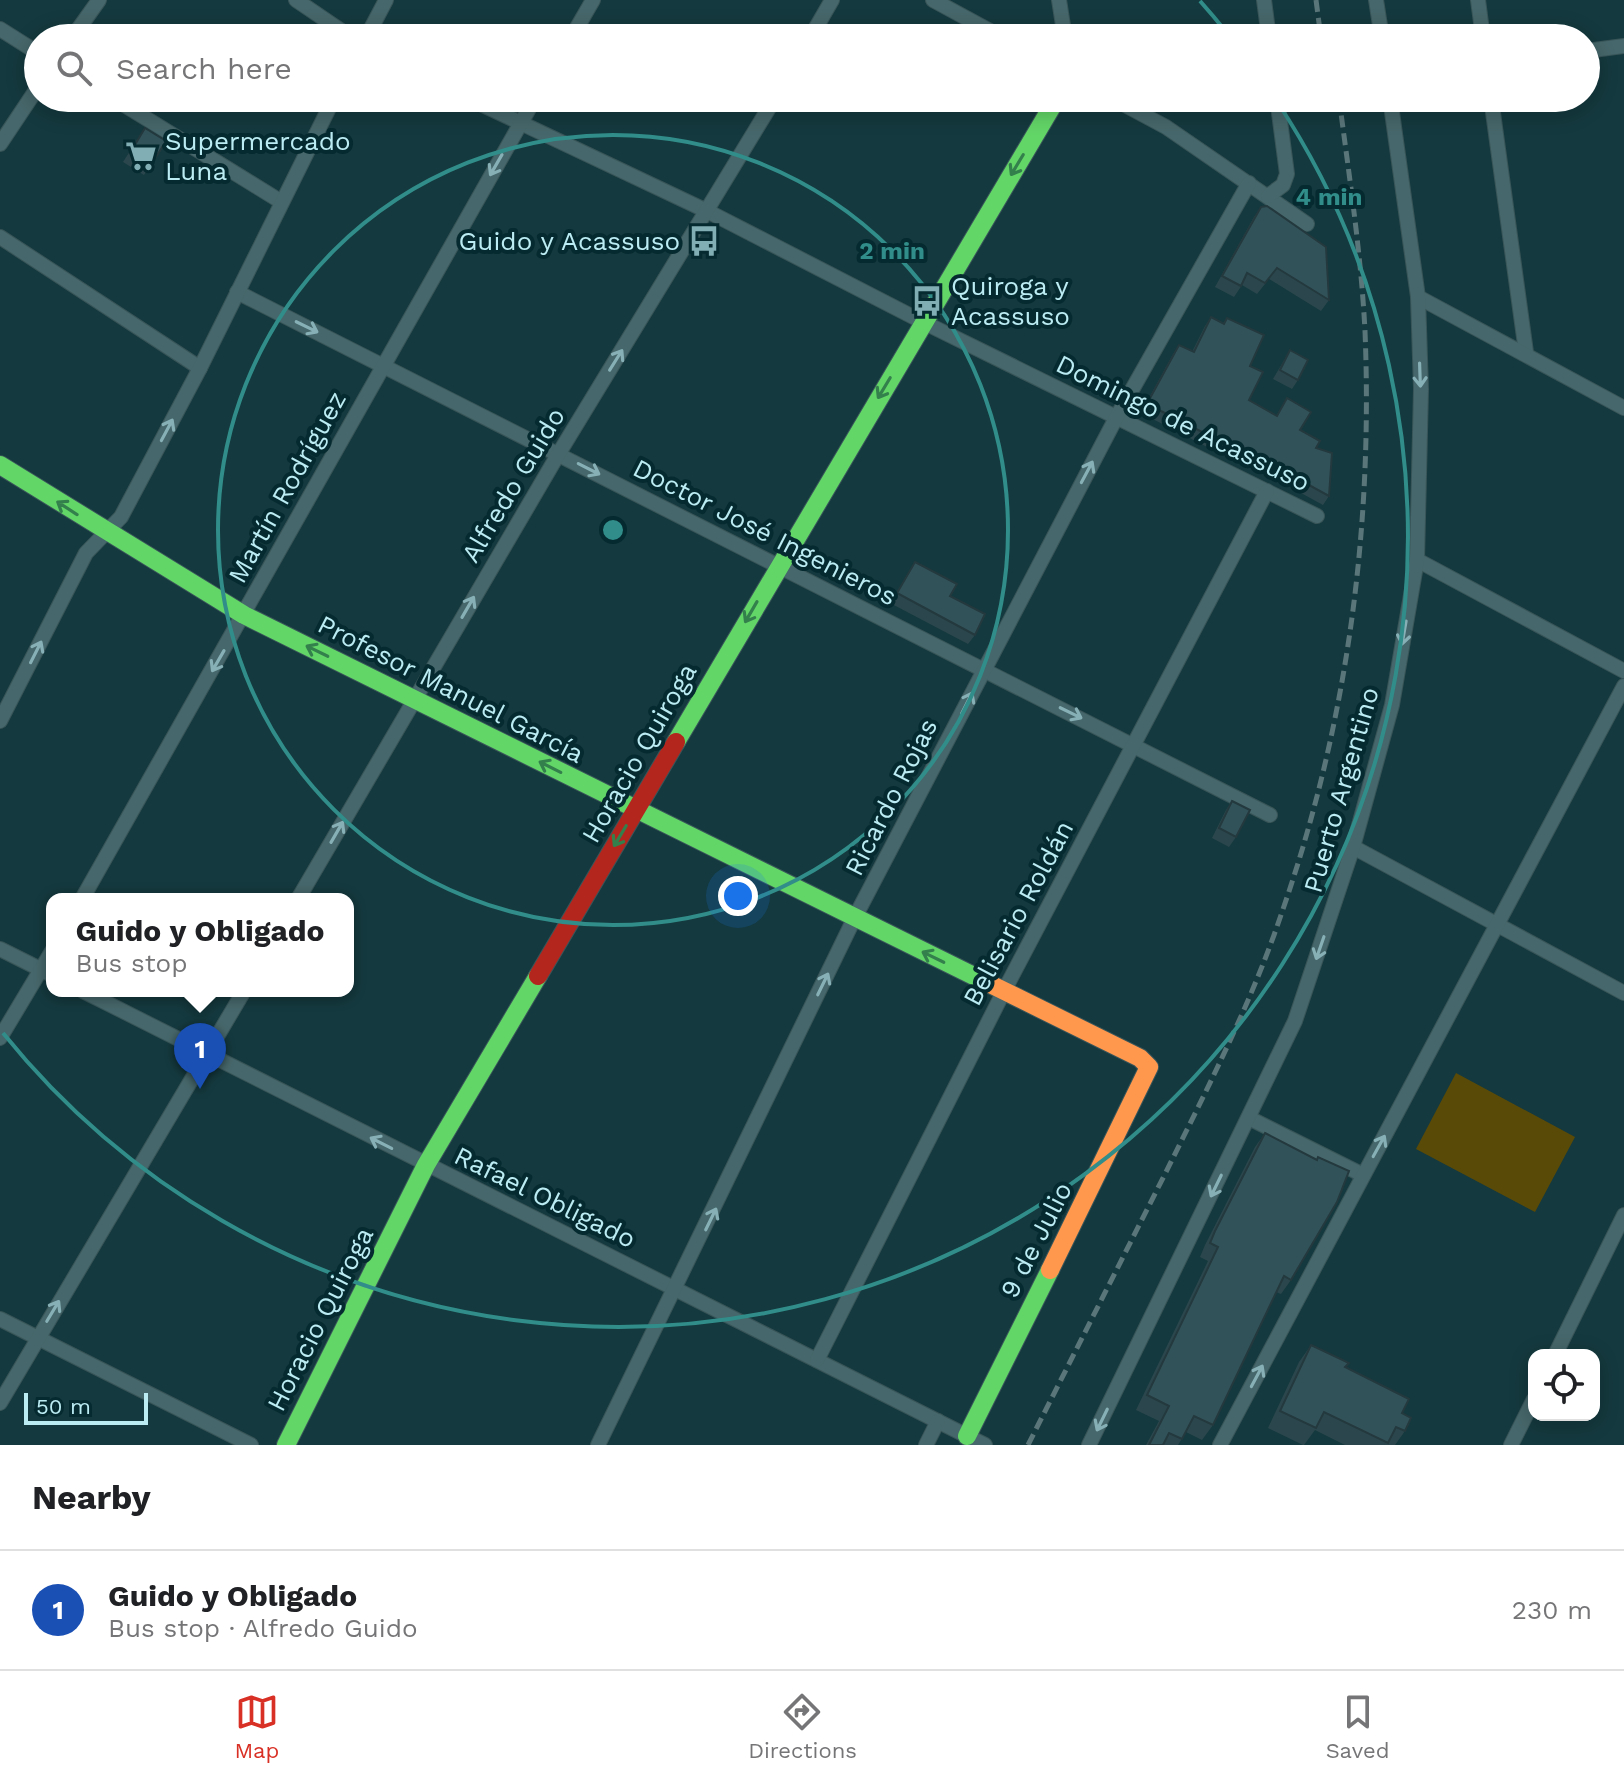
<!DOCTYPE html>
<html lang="en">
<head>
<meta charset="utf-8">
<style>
	:root { --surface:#fff; --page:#f2f2f2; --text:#202124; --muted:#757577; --line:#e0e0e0; --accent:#d93025 }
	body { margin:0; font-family:"Work Sans",sans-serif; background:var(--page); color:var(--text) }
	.controls { position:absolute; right:24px; bottom:24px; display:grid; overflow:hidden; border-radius:16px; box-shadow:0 4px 20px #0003 }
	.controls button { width:72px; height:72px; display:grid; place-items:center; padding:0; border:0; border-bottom:2px solid var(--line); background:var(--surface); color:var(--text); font:40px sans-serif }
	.scale { position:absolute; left:24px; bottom:20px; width:124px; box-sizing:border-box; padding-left:8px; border:4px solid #bbebf3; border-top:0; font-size:22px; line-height:28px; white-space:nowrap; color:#bbebf3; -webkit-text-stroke:6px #052a2f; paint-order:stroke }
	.you { position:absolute; left:738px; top:896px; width:28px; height:28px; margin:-20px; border:6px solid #fff; border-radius:50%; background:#1a73e8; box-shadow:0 0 0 12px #1a73e833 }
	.badge { display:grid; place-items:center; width:52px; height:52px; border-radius:50%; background:var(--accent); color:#fff; font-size:26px; font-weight:700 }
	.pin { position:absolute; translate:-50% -66px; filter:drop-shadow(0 2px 4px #0008) }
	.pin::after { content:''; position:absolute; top:42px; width:28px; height:24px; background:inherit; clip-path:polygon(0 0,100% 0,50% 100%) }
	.popup { position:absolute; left:46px; top:893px; width:308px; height:104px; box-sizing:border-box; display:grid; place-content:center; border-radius:16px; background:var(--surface); filter:drop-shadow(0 2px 6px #0005); font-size:26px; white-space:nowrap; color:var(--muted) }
	.popup b { font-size:30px; color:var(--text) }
	.popup::after { content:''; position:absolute; left:50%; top:100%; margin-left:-16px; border:16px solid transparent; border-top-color:var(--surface) }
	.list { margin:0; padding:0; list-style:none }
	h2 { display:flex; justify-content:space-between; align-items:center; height:104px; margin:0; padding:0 32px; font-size:34px }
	h2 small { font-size:26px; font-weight:400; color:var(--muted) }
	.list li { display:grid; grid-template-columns:52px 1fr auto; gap:24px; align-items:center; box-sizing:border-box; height:120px; padding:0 32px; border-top:2px solid var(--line) }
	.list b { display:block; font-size:30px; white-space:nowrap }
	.list p { margin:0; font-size:26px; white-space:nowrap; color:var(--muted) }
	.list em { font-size:26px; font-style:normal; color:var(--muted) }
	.icon { flex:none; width:44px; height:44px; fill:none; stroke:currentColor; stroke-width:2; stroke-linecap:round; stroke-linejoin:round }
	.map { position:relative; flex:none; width:1624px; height:1445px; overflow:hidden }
	.search { position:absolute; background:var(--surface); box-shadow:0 4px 20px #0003; left:24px; right:24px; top:24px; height:88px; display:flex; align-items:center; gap:20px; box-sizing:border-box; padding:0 28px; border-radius:44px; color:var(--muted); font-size:30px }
	.sheet { height:224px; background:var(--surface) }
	nav { display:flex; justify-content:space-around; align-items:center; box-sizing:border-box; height:112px; border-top:2px solid var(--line); background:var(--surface); font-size:22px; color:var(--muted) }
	nav a { display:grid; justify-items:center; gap:4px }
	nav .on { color:var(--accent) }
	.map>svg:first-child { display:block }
	.green { fill:#5a4a08 }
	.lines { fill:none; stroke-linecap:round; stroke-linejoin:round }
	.street-casing { stroke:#385559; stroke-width:16 }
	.fast-casing { stroke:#385559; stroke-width:20 }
	.slow-casing { stroke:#385559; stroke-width:20 }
	.jam-casing { stroke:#385559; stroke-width:20 }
	.street { stroke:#46676b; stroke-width:14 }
	.fast { stroke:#63d668; stroke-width:18 }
	.slow { stroke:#ff974d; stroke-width:18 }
	.jam { stroke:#b3261e; stroke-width:18 }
	.rail { stroke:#5a767a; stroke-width:5; stroke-dasharray:12 6; stroke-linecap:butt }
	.wall { fill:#2b474d }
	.building { fill:#325259; stroke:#23393e; stroke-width:2 }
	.oneway { stroke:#86b0b6 }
	.oneway2 { stroke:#34804c }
	.ring { fill:none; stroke:#318d89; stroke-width:4 }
	.labels { text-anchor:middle; stroke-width:8; stroke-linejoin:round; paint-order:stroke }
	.poi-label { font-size:26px; fill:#bbebf3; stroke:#052a2f; text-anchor:start }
	.street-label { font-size:26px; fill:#bbebf3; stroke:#052a2f }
	.centre { fill:#318d89; stroke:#052a2f; stroke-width:4 }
	.ring-label { font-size:24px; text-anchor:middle; font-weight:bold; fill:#318d89; stroke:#052a2f; stroke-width:8; stroke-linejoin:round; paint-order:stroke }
</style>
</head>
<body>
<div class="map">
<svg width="1624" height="1445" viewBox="0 0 1624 1445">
	<rect width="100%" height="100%" fill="#14393e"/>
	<polygon class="green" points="1456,1073 1575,1137 1535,1212 1416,1149"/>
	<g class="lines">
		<defs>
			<g id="street">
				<polyline points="296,0 352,38"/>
				<polyline points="933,0 1003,38"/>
				<polyline points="1059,0 1065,38"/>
				<polyline points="1264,0 1269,38"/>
				<polyline points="1376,0 1382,38"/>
				<polyline points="1478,0 1483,38"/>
				<polyline points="0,29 38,53"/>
				<polyline points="72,38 99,0"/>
				<polyline points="366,38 386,0"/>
				<polyline points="571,38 593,0"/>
				<polyline points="810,38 832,0"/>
				<polyline points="1586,51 1624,46"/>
				<polyline points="113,98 280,201"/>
				<polyline points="468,98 709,212 923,322 1317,516"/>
				<polyline points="1112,98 1166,127 1307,224"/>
				<polyline points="1491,98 1526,352"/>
				<polyline points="0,144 38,87"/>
				<polyline points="1268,196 1283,185 1287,174 1277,98"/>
				<polyline points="0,237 200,368"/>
				<polyline points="237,292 1270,815"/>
				<polyline points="1418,297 1624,408"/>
				<polyline points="1417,560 1624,671"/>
				<polyline points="0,721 86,553 121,517 200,368 334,98"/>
				<polyline points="1353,847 1624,993"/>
				<polyline points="82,899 535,98"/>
				<polyline points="298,899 559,453 775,98"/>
				<polyline points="0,949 52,975"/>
				<polyline points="83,991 985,1445"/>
				<polyline points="0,1038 52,951"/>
				<polyline points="1249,1118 1363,1175"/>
				<polyline points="0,1319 251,1445"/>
				<polyline points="1555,1355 1624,1215"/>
				<polyline points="817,1360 1004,991 1267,491"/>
				<polyline points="0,1403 244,991"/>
				<polyline points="598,1445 854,919 1116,418 1249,183"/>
				<polyline points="926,1445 938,1421"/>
				<polyline points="1089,1445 1295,1021 1353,847 1392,705 1417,560 1421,389 1418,297 1390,98"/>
				<polyline points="1220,1445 1624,686"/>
				<polyline points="1511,1445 1534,1399"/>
			</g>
			<g id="fast">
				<polyline points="0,465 244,615 988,983"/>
				<polyline points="676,742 1057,98"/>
				<polyline points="967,1436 1050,1270"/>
				<polyline points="286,1445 426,1165 538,976"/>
			</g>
			<polyline id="slow" points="988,983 1140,1058 1149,1067 1050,1270"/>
			<polyline id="jam" points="538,976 676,742"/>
		</defs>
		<use href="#street" class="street-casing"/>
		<use href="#fast" class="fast-casing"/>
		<use href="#slow" class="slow-casing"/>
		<use href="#jam" class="jam-casing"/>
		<use href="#street" class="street"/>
		<use href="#fast" class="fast"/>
		<use href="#slow" class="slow"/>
		<use href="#jam" class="jam"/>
		<g class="rail">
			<polyline points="1316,0 1321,38"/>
			<path d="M1028 1445C1074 1354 1120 1263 1166 1172 1208 1087 1252 1002 1282 912 1347 725 1373 529 1365 331 1361 253 1349 175 1339 98"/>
		</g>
	</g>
	<g class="wall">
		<polygon points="145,128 151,165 144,175 123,162"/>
		<polygon points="1261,207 1329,300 1321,311 1269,279 1257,294 1242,285 1234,297 1215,287 1254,217"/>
		<polygon points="1211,317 1223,323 1227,318 1250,366 1249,400 1276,416 1287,398 1300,430 1316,448 1329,496 1323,505 1250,465 1248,468 1145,415 1143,409 1173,354 1179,345 1192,352 1205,326"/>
		<polygon points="1290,350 1298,380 1292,389 1273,379"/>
		<polygon points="915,562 950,596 975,635 968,644 890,603"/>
		<polygon points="1232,801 1236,837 1229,847 1212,838 1226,810"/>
		<polygon points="1265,1133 1291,1280 1281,1294 1276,1292 1213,1425 1202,1440 1186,1432 1178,1445 1146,1445 1159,1421 1136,1410 1208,1261 1200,1257 1205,1245 1255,1147"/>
		<polygon points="1311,1345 1349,1363 1346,1368 1402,1413 1405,1431 1395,1445 1345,1445 1315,1430 1304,1445 1303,1445 1268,1428 1299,1362"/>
	</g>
	<g class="building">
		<polygon points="145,128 166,141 151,165 130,153"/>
		<polygon points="1267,206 1326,247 1329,300 1277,268 1265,283 1247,273 1241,286 1222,276 1261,207"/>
		<polygon points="1211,317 1224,324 1227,318 1264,335 1250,366 1263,372 1249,400 1277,416 1287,398 1311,412 1300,430 1320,441 1316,448 1332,453 1329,496 1256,456 1255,459 1151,406 1149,400 1179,345 1194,352"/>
		<polygon points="1290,350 1308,360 1298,380 1280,370"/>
		<polygon points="915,562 957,584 950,596 985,614 975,635 897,593"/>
		<polygon points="1232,801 1250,810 1236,837 1219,828"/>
		<polygon points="1265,1133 1317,1160 1318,1157 1349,1171 1337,1202 1291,1280 1284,1276 1213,1425 1194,1416 1182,1439 1169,1433 1163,1445 1149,1445 1169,1406 1147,1395 1218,1247 1210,1243 1215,1231"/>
		<polygon points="1311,1345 1349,1363 1345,1367 1409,1399 1402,1413 1411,1418 1405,1431 1396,1427 1388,1443 1324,1412 1316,1428 1280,1411"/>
	</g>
	<defs><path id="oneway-shaft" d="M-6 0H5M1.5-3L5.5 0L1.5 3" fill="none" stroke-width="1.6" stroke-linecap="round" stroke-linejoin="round" transform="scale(2)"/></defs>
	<g class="oneway">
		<use href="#oneway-shaft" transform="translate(496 165) rotate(120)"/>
		<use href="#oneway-shaft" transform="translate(307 327) rotate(26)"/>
		<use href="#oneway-shaft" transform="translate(616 360) rotate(-58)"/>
		<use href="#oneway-shaft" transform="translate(1420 375) rotate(88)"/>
		<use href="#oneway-shaft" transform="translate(167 430) rotate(-62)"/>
		<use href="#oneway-shaft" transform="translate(589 469) rotate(27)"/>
		<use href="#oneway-shaft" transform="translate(1087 472) rotate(-62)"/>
		<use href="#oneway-shaft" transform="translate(468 607) rotate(-60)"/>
		<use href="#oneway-shaft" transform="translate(1404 633) rotate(100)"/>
		<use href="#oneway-shaft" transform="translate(36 652) rotate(-63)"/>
		<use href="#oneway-shaft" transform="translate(218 661) rotate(120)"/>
		<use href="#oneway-shaft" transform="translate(967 703) rotate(-63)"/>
		<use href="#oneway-shaft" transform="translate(1071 713) rotate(26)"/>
		<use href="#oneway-shaft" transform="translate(337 832) rotate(-60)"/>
		<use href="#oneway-shaft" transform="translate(1320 948) rotate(109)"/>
		<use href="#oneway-shaft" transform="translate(823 984) rotate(-64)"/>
		<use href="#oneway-shaft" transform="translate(381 1143) rotate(-153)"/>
		<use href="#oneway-shaft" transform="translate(1379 1146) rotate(-61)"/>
		<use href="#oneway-shaft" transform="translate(1216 1186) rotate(116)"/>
		<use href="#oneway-shaft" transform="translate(711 1219) rotate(-64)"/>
		<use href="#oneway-shaft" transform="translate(53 1311) rotate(-59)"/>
		<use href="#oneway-shaft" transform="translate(1257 1376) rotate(-62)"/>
		<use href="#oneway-shaft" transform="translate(1102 1420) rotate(116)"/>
	</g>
	<g class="oneway2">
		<use href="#oneway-shaft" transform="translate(1017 165) rotate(121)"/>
		<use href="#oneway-shaft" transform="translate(884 388) rotate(121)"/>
		<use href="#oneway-shaft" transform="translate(67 508) rotate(-147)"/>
		<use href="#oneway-shaft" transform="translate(751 612) rotate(120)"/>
		<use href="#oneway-shaft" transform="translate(317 651) rotate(-154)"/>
		<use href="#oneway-shaft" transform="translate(550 767) rotate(-153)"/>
		<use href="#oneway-shaft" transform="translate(620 836) rotate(121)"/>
		<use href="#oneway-shaft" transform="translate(933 957) rotate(-154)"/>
	</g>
	<g class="ring">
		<circle cx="613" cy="530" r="395"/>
		<path d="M1200 1A790 790 0 0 1 1227 33M1276 100A790 790 0 0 1 3 1033"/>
	</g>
	<defs>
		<symbol id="supermarket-bare" viewBox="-9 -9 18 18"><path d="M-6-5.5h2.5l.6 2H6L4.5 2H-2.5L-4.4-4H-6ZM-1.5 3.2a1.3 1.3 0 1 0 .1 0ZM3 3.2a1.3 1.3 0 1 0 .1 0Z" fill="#81adb4" stroke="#052a2f" stroke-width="2.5" paint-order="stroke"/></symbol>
		<symbol id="bus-bare" viewBox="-9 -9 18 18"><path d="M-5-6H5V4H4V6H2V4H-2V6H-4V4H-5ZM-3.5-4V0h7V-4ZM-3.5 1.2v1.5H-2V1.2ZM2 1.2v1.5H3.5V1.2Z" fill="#81adb4" stroke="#052a2f" stroke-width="2.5" paint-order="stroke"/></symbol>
	</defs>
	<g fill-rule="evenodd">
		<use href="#supermarket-bare" x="119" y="134" width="44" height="44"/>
		<use href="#bus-bare" x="682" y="219" width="44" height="44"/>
		<use href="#bus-bare" x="905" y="279" width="44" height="44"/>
	</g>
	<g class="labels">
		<g class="poi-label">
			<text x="165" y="150">Supermercado<tspan x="165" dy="30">Luna</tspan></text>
			<text x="680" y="250" text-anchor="end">Guido y Acassuso</text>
			<text x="951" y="295">Quiroga y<tspan x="951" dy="30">Acassuso</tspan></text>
		</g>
		<g class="street-label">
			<text transform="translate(1183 423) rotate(26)" y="9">Domingo de Acassuso</text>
			<text transform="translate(513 485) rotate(-59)" y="9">Alfredo Guido</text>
			<text transform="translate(287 487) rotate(-61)" y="9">Martín Rodríguez</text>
			<text transform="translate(765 532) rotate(27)" y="9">Doctor José Ingenieros</text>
			<text transform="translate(451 689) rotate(27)" y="9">Profesor Manuel García</text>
			<text transform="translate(639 753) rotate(-60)" y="9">Horacio Quiroga</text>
			<text transform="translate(1341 790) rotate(-74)" y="9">Puerto Argentino</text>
			<text transform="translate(891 797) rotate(-63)" y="9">Ricardo Rojas</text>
			<text transform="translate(1018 913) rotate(-62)" y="9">Belisario Roldán</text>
			<text transform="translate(545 1197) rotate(26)" y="9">Rafael Obligado</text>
			<text transform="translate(1036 1240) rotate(-63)" y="9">9 de Julio</text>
			<text transform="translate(320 1319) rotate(-63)" y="9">Horacio Quiroga</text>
		</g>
	</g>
	<circle cx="613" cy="530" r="12" class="centre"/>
	<g class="ring-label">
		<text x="1329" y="205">4 min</text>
		<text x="892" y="259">2 min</text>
	</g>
</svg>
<div class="controls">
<button><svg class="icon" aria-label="locate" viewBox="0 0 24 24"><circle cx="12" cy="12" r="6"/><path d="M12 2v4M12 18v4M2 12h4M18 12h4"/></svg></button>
</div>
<div class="scale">50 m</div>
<div class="you"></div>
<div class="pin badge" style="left:200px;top:1089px;background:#1a4fb4">1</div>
<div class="popup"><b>Guido y Obligado</b>Bus stop</div>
<div class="search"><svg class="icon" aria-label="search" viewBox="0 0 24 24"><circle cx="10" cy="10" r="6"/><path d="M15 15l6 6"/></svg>Search here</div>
</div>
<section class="sheet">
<h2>Nearby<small></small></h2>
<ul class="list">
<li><span class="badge" style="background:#1a4fb4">1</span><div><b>Guido y Obligado</b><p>Bus stop · Alfredo Guido</p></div><em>230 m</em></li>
</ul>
</section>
<nav>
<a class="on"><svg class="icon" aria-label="map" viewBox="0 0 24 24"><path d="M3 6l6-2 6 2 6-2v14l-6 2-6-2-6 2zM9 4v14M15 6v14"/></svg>Map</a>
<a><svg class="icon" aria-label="directions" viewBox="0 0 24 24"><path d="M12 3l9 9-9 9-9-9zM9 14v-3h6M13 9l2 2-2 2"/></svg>Directions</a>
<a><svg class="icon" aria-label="saved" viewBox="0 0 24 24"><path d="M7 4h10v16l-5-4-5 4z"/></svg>Saved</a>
</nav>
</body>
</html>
